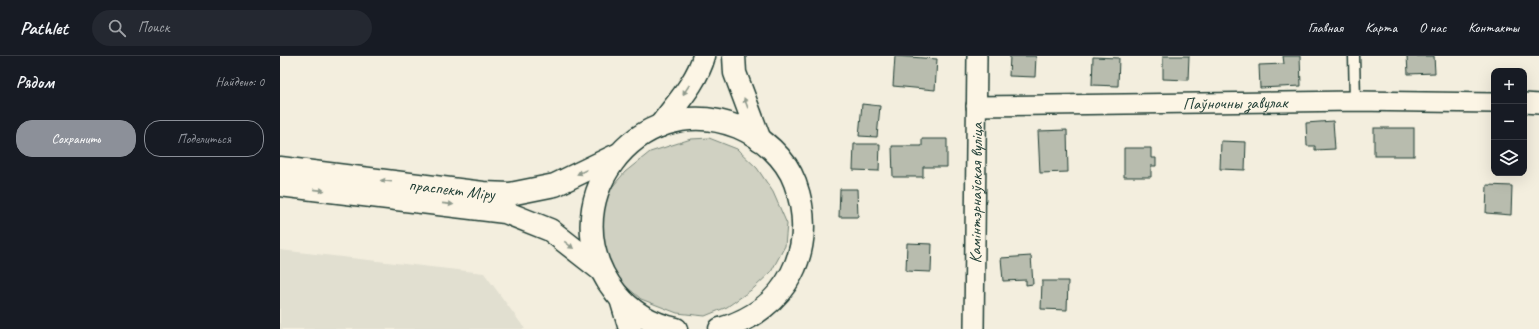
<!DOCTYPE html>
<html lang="ru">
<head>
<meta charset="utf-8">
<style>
	:root { --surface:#171b24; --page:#242831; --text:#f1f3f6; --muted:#9ea1a6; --line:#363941; --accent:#8c9099 }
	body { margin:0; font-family:Caveat,sans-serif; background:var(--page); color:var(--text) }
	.controls { position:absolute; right:12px; top:12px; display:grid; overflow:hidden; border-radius:8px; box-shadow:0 4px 16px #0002 }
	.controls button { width:36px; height:36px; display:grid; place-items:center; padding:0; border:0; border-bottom:1px solid var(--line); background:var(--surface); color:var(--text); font:20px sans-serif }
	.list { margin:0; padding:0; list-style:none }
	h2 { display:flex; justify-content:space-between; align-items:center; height:52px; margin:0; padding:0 16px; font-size:17px }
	h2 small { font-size:13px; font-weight:400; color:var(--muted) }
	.actions { display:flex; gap:8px; padding:12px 16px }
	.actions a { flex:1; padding:9px 0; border:1px solid var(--accent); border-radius:16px; text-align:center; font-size:14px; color:var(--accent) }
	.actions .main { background:var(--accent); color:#fff }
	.icon { flex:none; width:22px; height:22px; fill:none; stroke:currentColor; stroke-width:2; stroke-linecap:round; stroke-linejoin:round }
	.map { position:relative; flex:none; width:1259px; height:273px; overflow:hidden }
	header { display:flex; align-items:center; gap:24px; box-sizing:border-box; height:56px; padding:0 20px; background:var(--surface); border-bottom:1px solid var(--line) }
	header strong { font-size:19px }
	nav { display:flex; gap:22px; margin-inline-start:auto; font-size:14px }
	.search { width:280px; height:36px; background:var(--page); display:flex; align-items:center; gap:10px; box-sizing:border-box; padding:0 14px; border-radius:22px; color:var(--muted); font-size:15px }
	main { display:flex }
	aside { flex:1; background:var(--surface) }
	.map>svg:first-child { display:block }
	.built { fill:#e1dfd0 }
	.green { fill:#d0d1c2; stroke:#78877b }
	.building { fill:#b8bcae; stroke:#1f3d34 }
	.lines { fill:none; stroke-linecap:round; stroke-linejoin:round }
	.service-casing { stroke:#1f3d34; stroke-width:13 }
	.minor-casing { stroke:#1f3d34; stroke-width:22 }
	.tertiary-casing { stroke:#1f3d34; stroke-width:25 }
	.primary-casing { stroke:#1f3d34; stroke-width:25 }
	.service { stroke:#fcf5e5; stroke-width:10 }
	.minor { stroke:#fcf5e5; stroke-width:19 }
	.tertiary { stroke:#fcf5e5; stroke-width:22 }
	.primary { stroke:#fcf5e5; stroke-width:22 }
	.oneway { fill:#8e998c }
	.labels { text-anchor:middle; stroke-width:3; stroke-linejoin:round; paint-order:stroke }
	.street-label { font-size:17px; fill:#1f3d34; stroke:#fcf5e5 }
</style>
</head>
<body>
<header>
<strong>Pathlet</strong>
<div class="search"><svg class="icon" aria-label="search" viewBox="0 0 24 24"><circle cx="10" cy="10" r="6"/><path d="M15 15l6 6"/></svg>Поиск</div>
<nav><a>Главная</a><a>Карта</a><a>О нас</a><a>Контакты</a></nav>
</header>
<main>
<aside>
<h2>Рядом<small>Найдено: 0</small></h2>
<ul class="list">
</ul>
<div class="actions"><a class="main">Сохранить</a><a>Поделиться</a></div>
</aside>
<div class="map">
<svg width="1259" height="273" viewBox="0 0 1259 273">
	<rect width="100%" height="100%" fill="#f3eede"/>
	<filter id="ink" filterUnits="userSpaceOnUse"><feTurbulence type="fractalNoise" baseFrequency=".025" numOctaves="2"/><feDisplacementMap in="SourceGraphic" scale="8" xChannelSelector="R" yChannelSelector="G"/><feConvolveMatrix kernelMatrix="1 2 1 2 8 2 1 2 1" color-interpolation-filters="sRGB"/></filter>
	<g filter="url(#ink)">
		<polygon class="built" points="0,194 204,217 245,273 0,273"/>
		<polygon class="green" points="429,82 457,93 477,112 493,136 507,168 505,190 491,216 474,232 447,251 425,260 397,257 361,243 335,221 321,191 318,162 327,137 345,116 370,96 411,83"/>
		<g class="building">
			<polygon points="615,0 657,3 655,34 613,30"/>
			<polygon points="730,0 756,0 755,21 729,20"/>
			<polygon points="883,0 909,0 908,24 883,23"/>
			<polygon points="1003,0 1020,0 1021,30 980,32 979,9 1004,8"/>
			<polygon points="1127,0 1154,0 1155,17 1128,18"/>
			<polygon points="813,1 839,2 838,30 812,29"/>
			<polygon points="582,48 600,50 597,81 579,80"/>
			<polygon points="1053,65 1055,93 1035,94 1035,90 1027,90 1026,67"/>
			<rect x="1094" y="72" width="40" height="28"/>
			<polygon points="787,74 788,116 760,117 758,75"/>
			<polygon points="642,83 667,83 667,111 643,111 643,121 613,121 612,90 642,90"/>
			<polygon points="941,85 966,86 965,114 940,113"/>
			<polygon points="574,88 600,88 599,115 573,114"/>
			<polygon points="844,92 871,92 871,102 876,102 876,110 871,110 871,121 844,121"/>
			<polygon points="1207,129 1232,130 1231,159 1206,157"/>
			<polygon points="560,133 577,133 578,161 559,161"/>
			<polygon points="627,187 652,188 651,216 626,215"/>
			<polygon points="751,200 753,228 746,229 746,224 723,225 721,202"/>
			<polygon points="762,225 788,225 787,254 761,253"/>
		</g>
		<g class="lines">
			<defs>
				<polyline id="service" points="1074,0 1075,45"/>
				<g id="minor">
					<polyline points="1244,47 1259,48"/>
					<path id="s1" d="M696 50 1075 45 1214 47"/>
					<path id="s2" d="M694 273 697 0"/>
				</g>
				<polyline id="tertiary" points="341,243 350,273"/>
				<g id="primary">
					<polyline points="454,0 455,17 480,84"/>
					<path d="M380 70C396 48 417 26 424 0"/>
					<path id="s3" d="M0 112 203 137 230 138 275 129 337 99"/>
					<polyline points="0,129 225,156 270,174 321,214"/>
					<path d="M396 273C373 268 351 256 336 237 267 151 356 30 458 71 482 81 506 102 515 127 539 193 507 254 440 273"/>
				</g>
			</defs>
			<use href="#service" class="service-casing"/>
			<use href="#minor" class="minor-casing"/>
			<use href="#tertiary" class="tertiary-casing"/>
			<use href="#primary" class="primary-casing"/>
			<use href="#service" class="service"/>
			<use href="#minor" class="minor"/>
			<use href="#tertiary" class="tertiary"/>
			<use href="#primary" class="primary"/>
		</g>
		<defs><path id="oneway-solid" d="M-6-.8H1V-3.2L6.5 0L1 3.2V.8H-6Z"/></defs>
		<g class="oneway">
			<use href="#oneway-solid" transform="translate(406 34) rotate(124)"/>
			<use href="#oneway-solid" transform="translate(466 47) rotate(-111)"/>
			<use href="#oneway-solid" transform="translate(302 116) rotate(154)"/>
			<use href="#oneway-solid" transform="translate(106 125) rotate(-173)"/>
			<use href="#oneway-solid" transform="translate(39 134) rotate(6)"/>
			<use href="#oneway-solid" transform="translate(168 148) rotate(6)"/>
			<use href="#oneway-solid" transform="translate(289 189) rotate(38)"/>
		</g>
	</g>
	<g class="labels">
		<g class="street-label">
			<text dy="6" stroke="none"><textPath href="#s1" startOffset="259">Паўночны завулак</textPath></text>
			<text dy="6" stroke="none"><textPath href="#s3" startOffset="173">праспект Міру</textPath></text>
			<text dy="6" stroke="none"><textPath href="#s2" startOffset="136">Камінтэрнаўская вуліца</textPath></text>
		</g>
	</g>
</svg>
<div class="controls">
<button>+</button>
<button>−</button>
<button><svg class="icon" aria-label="layers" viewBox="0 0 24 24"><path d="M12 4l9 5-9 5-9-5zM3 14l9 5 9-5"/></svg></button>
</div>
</div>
</main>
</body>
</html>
